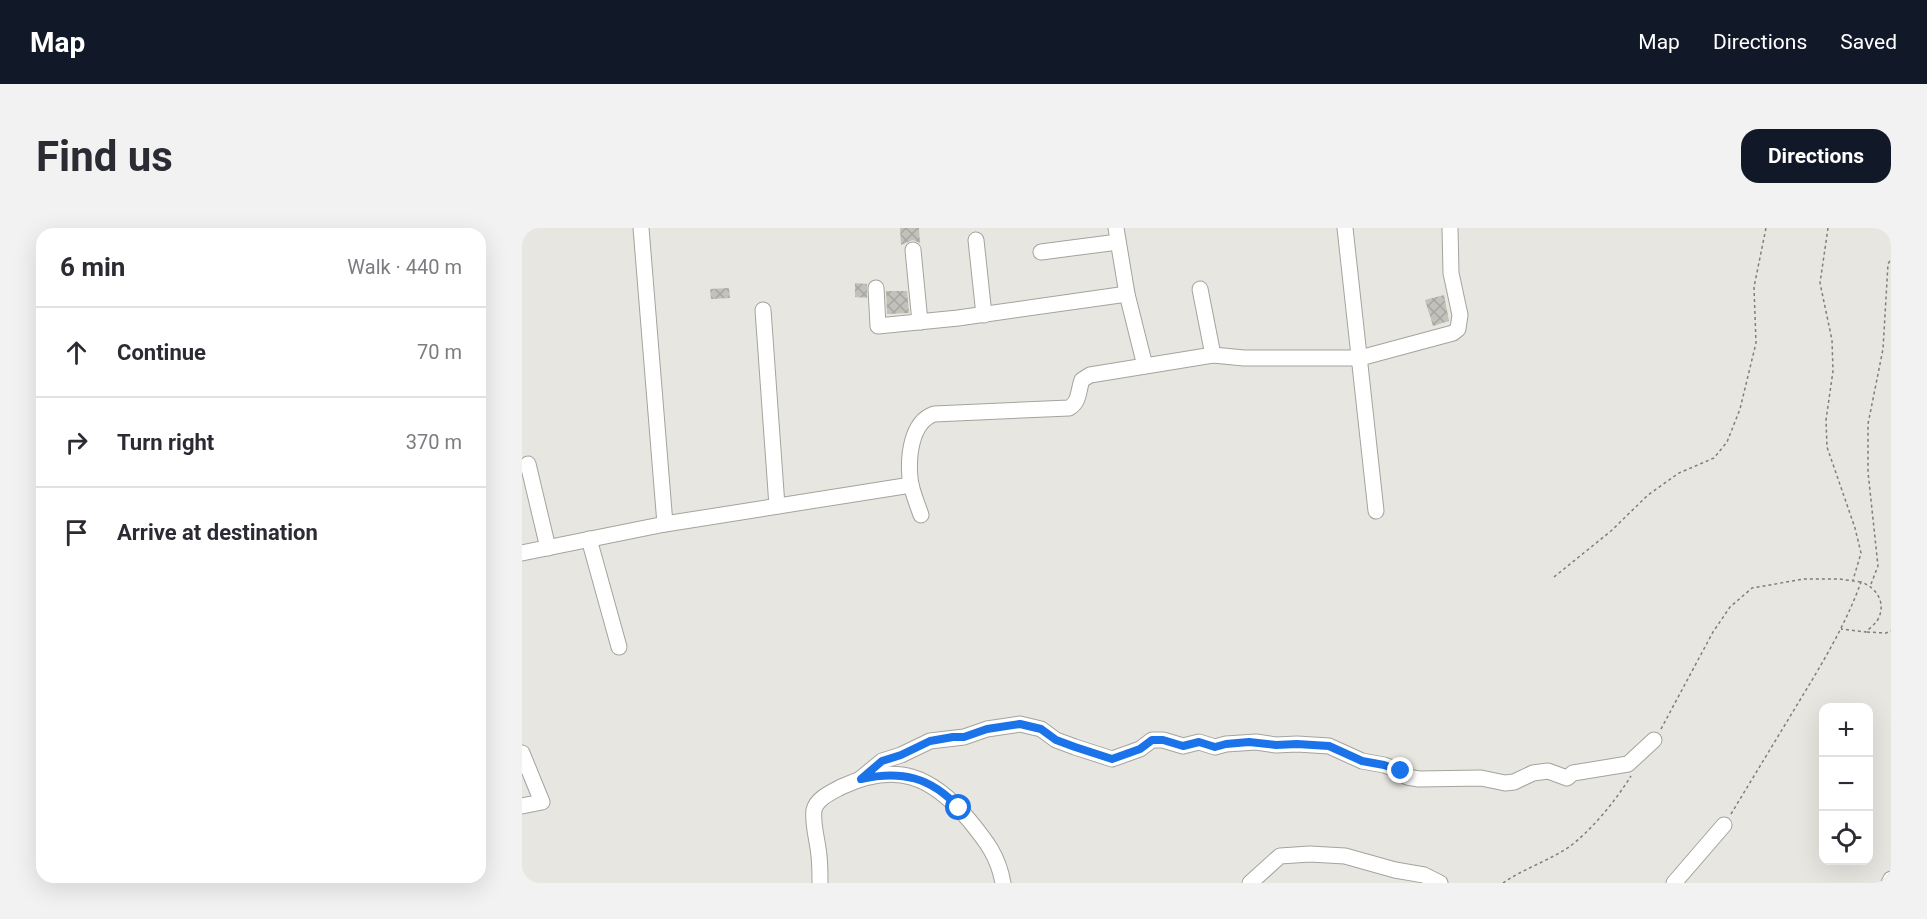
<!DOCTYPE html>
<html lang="en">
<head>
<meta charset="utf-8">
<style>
	:root { --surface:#fff; --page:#f2f2f3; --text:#2b2b33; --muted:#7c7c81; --line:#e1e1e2; --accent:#111827 }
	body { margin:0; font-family:Roboto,sans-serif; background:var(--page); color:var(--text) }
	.controls { position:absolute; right:18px; bottom:18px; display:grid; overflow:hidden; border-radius:12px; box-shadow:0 6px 24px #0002 }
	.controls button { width:54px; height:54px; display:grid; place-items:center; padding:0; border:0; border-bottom:2px solid var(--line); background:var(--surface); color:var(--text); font:30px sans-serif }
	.stop { position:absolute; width:18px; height:18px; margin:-14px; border:4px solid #1a73e8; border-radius:50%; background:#fff }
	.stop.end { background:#1a73e8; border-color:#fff; box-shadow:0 2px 6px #0008 }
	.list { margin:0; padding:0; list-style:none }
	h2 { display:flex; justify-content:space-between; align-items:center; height:78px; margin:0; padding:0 24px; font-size:26px }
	h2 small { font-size:20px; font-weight:400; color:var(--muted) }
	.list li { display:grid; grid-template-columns:39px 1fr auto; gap:18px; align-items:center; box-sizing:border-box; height:90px; padding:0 24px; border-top:2px solid var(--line) }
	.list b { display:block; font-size:22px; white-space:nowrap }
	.list em { font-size:20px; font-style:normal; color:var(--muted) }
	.icon { flex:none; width:33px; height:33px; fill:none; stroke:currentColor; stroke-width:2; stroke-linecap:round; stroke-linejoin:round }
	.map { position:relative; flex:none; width:1369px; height:655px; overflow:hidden; border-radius:18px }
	header { display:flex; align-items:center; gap:36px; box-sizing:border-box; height:84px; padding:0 30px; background:var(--accent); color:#fff }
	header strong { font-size:28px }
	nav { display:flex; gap:33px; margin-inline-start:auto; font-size:21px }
	.intro { display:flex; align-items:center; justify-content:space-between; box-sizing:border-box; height:144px; padding:0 36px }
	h1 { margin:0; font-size:42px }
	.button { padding:15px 27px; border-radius:18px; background:var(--accent); color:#fff; font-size:21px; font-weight:700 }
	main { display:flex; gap:36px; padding:0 36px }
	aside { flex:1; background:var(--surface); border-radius:18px; box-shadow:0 6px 24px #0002 }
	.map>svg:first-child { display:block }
	.building { fill:url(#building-cross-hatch) }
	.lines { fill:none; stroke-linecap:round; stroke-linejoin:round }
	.minor-casing { stroke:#a4a39d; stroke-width:17 }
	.path { stroke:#7f7e7a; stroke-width:1.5; stroke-dasharray:3 3; stroke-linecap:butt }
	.minor { stroke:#fff; stroke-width:15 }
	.route { stroke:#1a73e8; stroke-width:8 }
</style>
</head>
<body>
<header>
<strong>Map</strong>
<nav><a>Map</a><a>Directions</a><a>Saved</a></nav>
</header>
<div class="intro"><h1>Find us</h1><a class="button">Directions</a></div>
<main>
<aside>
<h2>6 min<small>Walk · 440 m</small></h2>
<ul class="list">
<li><svg class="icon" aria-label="ahead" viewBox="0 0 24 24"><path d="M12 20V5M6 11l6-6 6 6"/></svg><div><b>Continue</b></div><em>70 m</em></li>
<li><svg class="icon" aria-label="right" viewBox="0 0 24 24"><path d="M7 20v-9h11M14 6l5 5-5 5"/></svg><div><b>Turn right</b></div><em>370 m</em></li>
<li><svg class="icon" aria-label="arrive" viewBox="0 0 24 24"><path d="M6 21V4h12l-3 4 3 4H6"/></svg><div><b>Arrive at destination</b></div></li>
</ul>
</aside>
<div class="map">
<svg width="1369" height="655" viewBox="0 0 1369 655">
	<defs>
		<pattern id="building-cross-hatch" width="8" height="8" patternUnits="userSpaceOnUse" patternTransform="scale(1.5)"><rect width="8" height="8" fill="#c2c1bb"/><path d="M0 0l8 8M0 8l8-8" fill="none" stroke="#a7a6a1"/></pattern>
	</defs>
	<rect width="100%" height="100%" fill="#e8e6e0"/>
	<g class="building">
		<polygon points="378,0 397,0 398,15 391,12 379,17"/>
		<polygon points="333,55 345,56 345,70 333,69"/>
		<polygon points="207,60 208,70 189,71 188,61"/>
		<polygon points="364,63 385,63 387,85 365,86"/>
		<polygon points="922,67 927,93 911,98 903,72"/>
	</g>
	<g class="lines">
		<defs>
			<g id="minor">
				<polyline points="119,0 143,296"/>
				<polyline points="594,0 605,66 623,138"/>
				<polyline points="823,0 854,283"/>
				<polyline points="454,12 462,87"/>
				<polyline points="391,22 398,94"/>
				<polyline points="519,24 596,14"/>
				<polyline points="354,60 356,98 436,90 605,66"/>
				<polyline points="678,61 691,127"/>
				<polyline points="241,82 255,278"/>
				<polyline points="6,236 26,320"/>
				<path d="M399 287C395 275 389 262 388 250 386 228 389 194 412 186L547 180C558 174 556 162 560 152L568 147 691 127 722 130H838L931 105 936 101 938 87 929 45 928 0"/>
				<polyline points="67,311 97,419"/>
				<polyline points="0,325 143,296 389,257"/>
				<polyline points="0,525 20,574 0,578"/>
				<polyline points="338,551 360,533 379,527 408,513 442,509 465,501 498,496 519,501 534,512 553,519 590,531 618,521 630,512 641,512 661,518 677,514 693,519 704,516 734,514 754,517 775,516 807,518 840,533 862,537 879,543 885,549 897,551 959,550 983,555 992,554 1011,545 1026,543 1045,550 1051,545 1106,536 1132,512"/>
				<path d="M298 655C298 646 298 637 297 628 296 614 290 596 292 582 295 570 310 564 319 559 375 533 410 548 447 592 465 614 476 628 481 655"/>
				<polyline points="728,655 758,628 788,626 823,628 873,642 902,647 918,655"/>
				<polyline points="1152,655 1202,597"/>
				<polyline points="1367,655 1369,651"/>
			</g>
		</defs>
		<use href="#minor" class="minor-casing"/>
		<g class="path">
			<polyline points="1306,0 1298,55 1310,112 1311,143 1304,192 1305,219 1333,300 1339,325 1331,352"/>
			<polyline points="1032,349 1089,303 1126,267 1157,245 1192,230 1205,214 1218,181 1234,115 1232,59 1244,0"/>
			<polyline points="1349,356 1356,338 1346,244 1346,196 1361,121 1366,36 1369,31"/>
			<polyline points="1345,404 1364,405 1369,403"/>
			<polyline points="1139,501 1191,404 1208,379 1230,360 1282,351 1317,351 1339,354"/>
			<path d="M1209 586C1232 548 1255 510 1278 472 1301 434 1324 396 1339 354 1356 360 1365 377 1355 393 1352 397 1347 401 1344 404L1319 401"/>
			<path d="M981 655C1001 641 1026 633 1047 619 1070 602 1094 572 1109 548"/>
		</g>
		<use href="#minor" class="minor"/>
	</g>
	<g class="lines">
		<path class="route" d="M437 580C409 549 379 542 339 551L360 533 379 527 408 513 431 509H442L465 501 498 496 519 501 534 512 553 519 590 531 618 521 630 512H641L661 518 677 514 693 519 704 516 727 514 754 517 775 516 807 518 840 533 862 537 879 543"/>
	</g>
</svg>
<div class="controls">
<button>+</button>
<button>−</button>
<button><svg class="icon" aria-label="locate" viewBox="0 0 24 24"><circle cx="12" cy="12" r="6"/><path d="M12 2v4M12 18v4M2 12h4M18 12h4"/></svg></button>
</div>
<div class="stop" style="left:437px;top:580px"></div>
<div class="stop end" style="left:879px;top:543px"></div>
</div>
</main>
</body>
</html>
